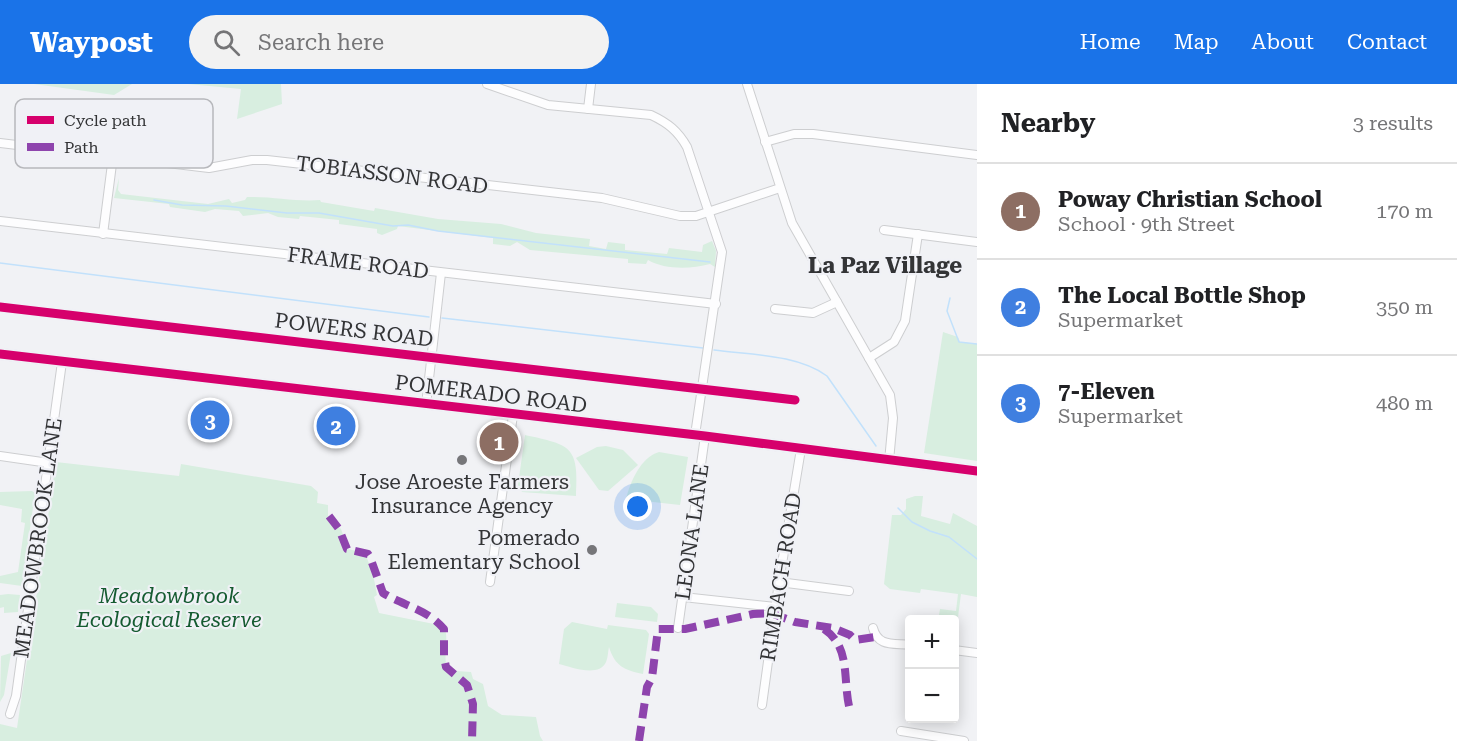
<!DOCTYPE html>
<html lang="en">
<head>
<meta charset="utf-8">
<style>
	:root { --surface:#fff; --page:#f2f2f2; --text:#202124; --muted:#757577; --line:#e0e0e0; --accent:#1a73e8 }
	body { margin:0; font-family:"Roboto Serif",serif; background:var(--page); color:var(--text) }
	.controls { position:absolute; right:18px; bottom:18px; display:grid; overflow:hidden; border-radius:6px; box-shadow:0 3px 15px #0003 }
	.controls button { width:54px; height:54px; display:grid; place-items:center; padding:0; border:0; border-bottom:2px solid var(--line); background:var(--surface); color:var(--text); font:30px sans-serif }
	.you { position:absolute; left:638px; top:423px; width:21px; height:21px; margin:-15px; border:4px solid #fff; border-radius:50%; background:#1a73e8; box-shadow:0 0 0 9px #1a73e833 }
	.badge { display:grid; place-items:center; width:39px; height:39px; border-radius:50%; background:var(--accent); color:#fff; font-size:20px; font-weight:700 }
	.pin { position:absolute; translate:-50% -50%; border:3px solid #fff; box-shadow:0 2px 6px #0006 }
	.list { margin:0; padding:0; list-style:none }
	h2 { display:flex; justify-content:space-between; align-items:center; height:78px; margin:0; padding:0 24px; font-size:26px }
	h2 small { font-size:20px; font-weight:400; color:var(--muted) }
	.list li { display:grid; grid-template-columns:39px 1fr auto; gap:18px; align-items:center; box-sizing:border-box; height:96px; padding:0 24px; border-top:2px solid var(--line) }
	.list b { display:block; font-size:22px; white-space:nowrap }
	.list p { margin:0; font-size:20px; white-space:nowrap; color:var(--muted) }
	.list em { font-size:20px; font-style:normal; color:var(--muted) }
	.icon { flex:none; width:33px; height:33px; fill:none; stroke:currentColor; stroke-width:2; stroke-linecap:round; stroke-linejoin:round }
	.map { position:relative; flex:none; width:977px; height:657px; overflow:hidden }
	header { display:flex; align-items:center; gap:36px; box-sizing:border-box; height:84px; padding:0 30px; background:var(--accent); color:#fff }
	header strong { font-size:28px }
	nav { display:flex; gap:33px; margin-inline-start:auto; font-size:21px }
	.search { width:420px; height:54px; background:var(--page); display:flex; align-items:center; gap:15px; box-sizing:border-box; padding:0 21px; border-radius:33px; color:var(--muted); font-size:22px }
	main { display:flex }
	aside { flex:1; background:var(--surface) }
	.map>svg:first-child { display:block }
	.green { fill:#d8eee0 }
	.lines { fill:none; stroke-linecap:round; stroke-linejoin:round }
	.stream { stroke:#c2e1fb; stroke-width:1.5 }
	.minor-casing { stroke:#cdced0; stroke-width:10 }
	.major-casing { stroke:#cdced0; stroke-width:12 }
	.minor { stroke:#fdfdfe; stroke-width:8 }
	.major { stroke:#fdfdfe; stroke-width:10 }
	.quiet { stroke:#8e44ad; stroke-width:8; stroke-dasharray:15 8; stroke-linecap:butt }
	.cycleway-casing { stroke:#f0f1f6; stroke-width:13 }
	.cycleway { stroke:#d6006c; stroke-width:9 }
	.poi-dot { fill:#767679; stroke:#f0f1f6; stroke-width:2 }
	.labels { text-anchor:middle; stroke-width:4.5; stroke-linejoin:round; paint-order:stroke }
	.street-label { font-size:21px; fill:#333436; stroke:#f0f1f6 }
	.poi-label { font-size:21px; fill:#333436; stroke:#f0f1f6 }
	.park-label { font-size:21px; font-style:italic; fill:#155b31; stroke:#f0f1f6 }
	.neighbourhood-label { font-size:22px; font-weight:bold; fill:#333436; stroke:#f0f1f6 }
	.key { fill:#f0f1f6; stroke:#b7b8bc; stroke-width:1.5 }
	.key-label { font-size:16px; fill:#333436 }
</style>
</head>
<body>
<header>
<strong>Waypost</strong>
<div class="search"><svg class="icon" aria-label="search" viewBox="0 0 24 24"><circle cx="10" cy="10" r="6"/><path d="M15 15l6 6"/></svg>Search here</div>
<nav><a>Home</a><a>Map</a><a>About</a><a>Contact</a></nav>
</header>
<main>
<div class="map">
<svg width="977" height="657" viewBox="0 0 977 657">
	<rect width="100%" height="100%" fill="#f1f2f5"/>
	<g class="green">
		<polygon points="34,0 132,0 114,11"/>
		<polygon points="188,0 281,0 282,20 237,35 241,5"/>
		<path d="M119 94 118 106 121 110 208 120 229 115 232 119 245 116 247 113C272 112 295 118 320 116L321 118 374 127 375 124 438 135 501 140 536 149 590 155 589 162 606 165 608 158 625 160V166L667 170 669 164 702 168 703 161 712 157 716 167 715 183 710 180C691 185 665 186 648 176L646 180 628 179V175L530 166 517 158 510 162 493 160V154L398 142 397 145 382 151 377 149V145L339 140V136L300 132 299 135 278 133 268 129 243 132 239 127 215 125 205 128 170 123 169 120 114 114Z"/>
		<polygon points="943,248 958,253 960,258 977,260 977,377 924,369"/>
		<path d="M525 351C571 361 579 362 576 412L522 408 518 401Z"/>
		<polygon points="606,362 623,366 638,381 608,407 599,406 576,374 597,363"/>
		<path d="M659 368 688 373 680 421 626 415C630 398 641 373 659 368Z"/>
		<path d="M56 378 179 392 181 380 311 402 318 408 317 419 328 421V432L341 445 348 465 365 469 373 490 377 511 374 513 379 529 444 542C449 553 444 568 446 580L456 587 471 588 473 595 483 600 488 622 502 631 536 633 540 652 543 657H0V640L17 644Z"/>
		<polygon points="32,407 35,409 22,502 0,499 0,492 18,488 25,439 21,438 22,425 0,421 0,408"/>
		<polygon points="915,412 923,412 921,432 950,440 953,429 977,442 977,513 961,510 958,533 939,531 940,525 956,527 958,510 921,505 920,509 890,505 884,500 892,431 901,431 906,425 906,415"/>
		<polygon points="8,510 20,511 18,528 4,529 4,523 0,524 0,511"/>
		<polygon points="617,519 651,523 658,530 657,538 615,533"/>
		<path d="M572 538 607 545 608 541 646 546 649 550 643 590C624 586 615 582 609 563 608 567 608 574 606 578 599 594 571 583 559 580L564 545Z"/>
		<polygon points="11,569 4,611 0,618 1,572"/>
	</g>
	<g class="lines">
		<g class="stream">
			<polyline points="154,116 182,121 226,122 287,129 319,129 393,142 408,141 438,147 710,178"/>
			<polyline points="0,179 429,233"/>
			<polyline points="950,214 947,227 959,258 977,260"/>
			<polyline points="442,234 703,264"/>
			<path d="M714 266C750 271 797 270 827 292L876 362"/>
			<polyline points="898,424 912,438 930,447 949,453 977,475"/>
		</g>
		<defs>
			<g id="minor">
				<path d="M487 0 548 21 651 31C668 39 678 47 687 63L722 168 695 351"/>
				<polyline points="747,0 792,139 890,311 893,334 889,377"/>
				<polyline points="588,25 591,0"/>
				<polyline points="765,58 794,50 813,50 977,71"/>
				<polyline points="0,59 209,84 252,76 267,76 602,114 680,132 696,132 780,104"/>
				<polyline points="0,137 716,220"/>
				<polyline points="884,146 977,158"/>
				<polyline points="103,150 117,41"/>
				<polyline points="0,223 795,316"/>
				<polyline points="775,225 813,229 837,218"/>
				<polyline points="869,274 894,258 905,237 918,150"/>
				<polyline points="426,321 441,189"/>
				<polyline points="0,372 49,379"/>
				<polyline points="490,498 513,331"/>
				<polyline points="779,498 849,507"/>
				<polyline points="683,513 775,523"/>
				<polyline points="678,544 705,352"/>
				<path d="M873 544C878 563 893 559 910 561"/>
				<polyline points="954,566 977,569"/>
				<polyline points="762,621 779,498 801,365"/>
				<polyline points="10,630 16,612 62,278"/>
				<polyline points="901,647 964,657"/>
			</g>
			<polyline id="major" points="0,270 705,352 977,387"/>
		</defs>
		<use href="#minor" class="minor-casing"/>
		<use href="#major" class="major-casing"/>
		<use href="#minor" class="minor"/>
		<use href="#major" class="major"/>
		<g class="quiet">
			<path d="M329 432 339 445 347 465 368 470 370 473 383 509C404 522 427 525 444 545V573L446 583 467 601 473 620 472 657"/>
			<path d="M824 545C852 564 842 597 850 626"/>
			<polyline points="639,657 647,603 652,594 658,545 685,545 753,530 771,529 795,538 833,544 850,551 855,556 875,553"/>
		</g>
		<defs>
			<g id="cycleway">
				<polyline points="0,223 795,316"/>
				<polyline points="0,270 705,352 977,387"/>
			</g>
		</defs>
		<use href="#cycleway" class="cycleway-casing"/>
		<use href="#cycleway" class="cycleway"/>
	</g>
	<g class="poi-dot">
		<circle cx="462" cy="376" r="6"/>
		<circle cx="592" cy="466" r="6"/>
	</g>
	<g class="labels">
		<g class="street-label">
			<text transform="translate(392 91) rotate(7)" y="7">TOBIASSON ROAD</text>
			<text transform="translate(358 179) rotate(7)" y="7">FRAME ROAD</text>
			<text transform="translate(354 246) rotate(7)" y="7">POWERS ROAD</text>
			<text transform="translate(491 310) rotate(7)" y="7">POMERADO ROAD</text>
			<text transform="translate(692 448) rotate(-82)" y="7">LEONA LANE</text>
			<text transform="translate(38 454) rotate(-82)" y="7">MEADOWBROOK LANE</text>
			<text transform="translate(781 493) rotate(-81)" y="7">RIMBACH ROAD</text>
		</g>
		<g class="poi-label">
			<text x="462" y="405">Jose Aroeste Farmers<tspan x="462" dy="24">Insurance Agency</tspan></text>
			<text x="580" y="461" text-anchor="end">Pomerado<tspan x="580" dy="24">Elementary School</tspan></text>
		</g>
		<g class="park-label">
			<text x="169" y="519">Meadowbrook<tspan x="169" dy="24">Ecological Reserve</tspan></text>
		</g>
		<g class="neighbourhood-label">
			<text x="885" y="189">La Paz Village</text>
		</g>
	</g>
	<rect x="15" y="15" width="198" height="69" rx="9" class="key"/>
	<rect x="27" y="32" width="27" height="8" fill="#d6006c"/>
	<rect x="27" y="59" width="27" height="8" fill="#8e44ad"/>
	<g class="key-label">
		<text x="64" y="42">Cycle path</text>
		<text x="64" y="69">Path</text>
	</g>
</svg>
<div class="controls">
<button>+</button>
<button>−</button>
</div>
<div class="you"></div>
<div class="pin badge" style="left:499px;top:358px;background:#8d6e63">1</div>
<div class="pin badge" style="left:336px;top:342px;background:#3f7fe0">2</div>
<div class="pin badge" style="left:210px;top:336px;background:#3f7fe0">3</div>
</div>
<aside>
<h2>Nearby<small>3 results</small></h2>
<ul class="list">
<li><span class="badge" style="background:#8d6e63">1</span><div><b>Poway Christian School</b><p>School · 9th Street</p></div><em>170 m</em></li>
<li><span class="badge" style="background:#3f7fe0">2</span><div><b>The Local Bottle Shop</b><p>Supermarket</p></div><em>350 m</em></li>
<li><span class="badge" style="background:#3f7fe0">3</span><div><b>7-Eleven</b><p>Supermarket</p></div><em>480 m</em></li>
</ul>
</aside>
</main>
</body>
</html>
